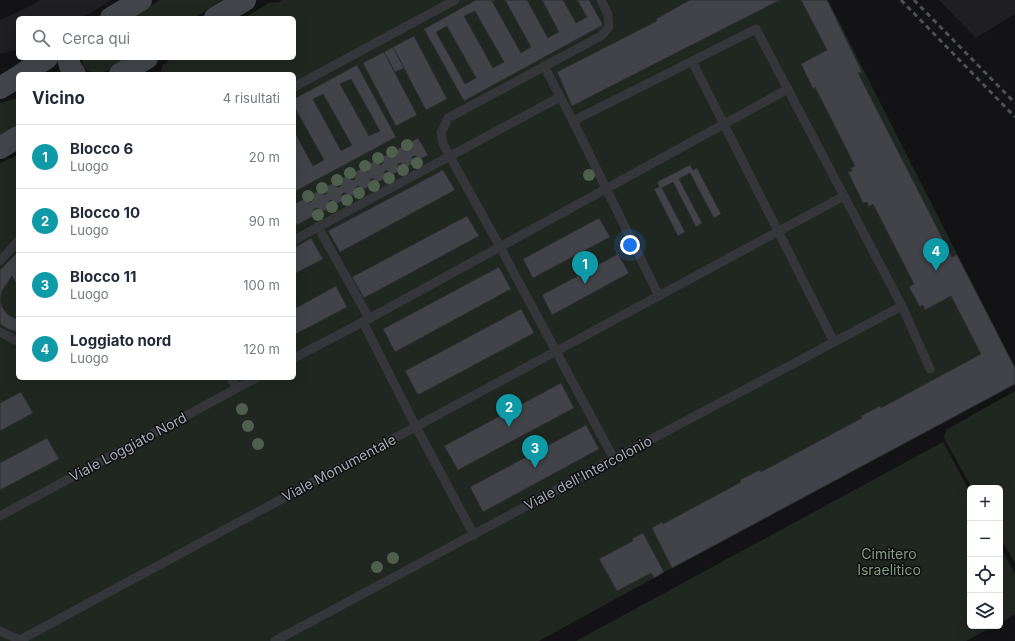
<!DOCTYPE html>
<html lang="it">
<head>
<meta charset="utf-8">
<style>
	:root { --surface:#fff; --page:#f6f6f7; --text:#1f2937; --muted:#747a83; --line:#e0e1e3; --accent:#795a38 }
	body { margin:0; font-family:Inter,sans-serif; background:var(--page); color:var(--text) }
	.controls { position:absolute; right:12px; bottom:12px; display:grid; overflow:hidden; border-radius:6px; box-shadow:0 4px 16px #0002 }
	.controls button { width:36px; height:36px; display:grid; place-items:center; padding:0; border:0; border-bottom:1px solid var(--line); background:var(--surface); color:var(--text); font:20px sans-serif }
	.you { position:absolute; left:630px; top:245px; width:14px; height:14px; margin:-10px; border:3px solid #fff; border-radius:50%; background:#1a73e8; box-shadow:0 0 0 6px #1a73e833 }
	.badge { display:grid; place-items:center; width:26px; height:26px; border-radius:50%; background:var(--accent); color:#fff; font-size:13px; font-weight:700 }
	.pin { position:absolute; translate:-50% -33px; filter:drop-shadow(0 1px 2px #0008) }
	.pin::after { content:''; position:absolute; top:21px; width:14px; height:12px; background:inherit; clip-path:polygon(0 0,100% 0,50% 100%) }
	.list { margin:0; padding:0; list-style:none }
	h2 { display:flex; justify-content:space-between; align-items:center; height:52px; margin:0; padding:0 16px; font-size:17px }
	h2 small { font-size:13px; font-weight:400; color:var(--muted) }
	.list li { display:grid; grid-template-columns:26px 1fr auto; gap:12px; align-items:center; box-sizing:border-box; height:64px; padding:0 16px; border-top:1px solid var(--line) }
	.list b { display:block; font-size:15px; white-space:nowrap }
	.list p { margin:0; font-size:13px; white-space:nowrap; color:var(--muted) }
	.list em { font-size:13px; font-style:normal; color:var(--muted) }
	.icon { flex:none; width:22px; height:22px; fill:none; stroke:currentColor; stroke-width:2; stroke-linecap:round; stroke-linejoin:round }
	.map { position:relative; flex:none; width:1015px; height:641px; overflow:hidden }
	.search { position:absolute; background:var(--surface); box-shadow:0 4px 16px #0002; left:16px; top:16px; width:280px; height:44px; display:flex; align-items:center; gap:10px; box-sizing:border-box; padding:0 14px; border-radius:6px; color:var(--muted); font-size:15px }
	.panel { position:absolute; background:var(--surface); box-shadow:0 4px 16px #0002; left:16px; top:72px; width:280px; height:308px; border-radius:6px }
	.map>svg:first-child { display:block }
	.built { fill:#1f1f22 }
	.green { fill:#202720 }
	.building { fill:#424348; stroke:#2d2e30; fill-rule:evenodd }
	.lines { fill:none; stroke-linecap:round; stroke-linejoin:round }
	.lane { stroke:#343639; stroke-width:9 }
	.secondary { stroke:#424549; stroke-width:22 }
	.rail { stroke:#4d5054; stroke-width:3; stroke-dasharray:5 4; stroke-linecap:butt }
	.tree { fill:#4f5f4e }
	.labels { text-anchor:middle; stroke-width:3; stroke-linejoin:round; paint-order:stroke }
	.street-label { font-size:14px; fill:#a5acb4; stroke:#0e0e10 }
	.park-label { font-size:14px; fill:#809e7d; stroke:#0e0e10 }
</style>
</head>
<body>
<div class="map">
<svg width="1015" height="641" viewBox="0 0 1015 641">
	<rect width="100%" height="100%" fill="#131315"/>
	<g class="built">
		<polygon points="40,0 112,0 82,18 18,18 18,49 0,54 0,20 32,5"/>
		<polygon points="939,0 1015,0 1015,14 976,38"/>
	</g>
	<g class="green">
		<polygon points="160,0 223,0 194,18 131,18"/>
		<polygon points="283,0 828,0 1015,368 1015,384 672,568 539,641 0,641 0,163 18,155 18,378 294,378 294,74 160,74 163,65 172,58 294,58 294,18 244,18 269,3 279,2"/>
		<path d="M82 58H129C118 64 101 79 88 71 83 68 82 64 82 58Z"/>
		<polygon points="18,98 18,127 0,139 0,103"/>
		<polygon points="1015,391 1015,563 1000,537 1000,488 972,488 944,438 946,430"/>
		<polygon points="943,442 970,492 970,626 994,626 966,641 576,641"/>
		<polygon points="1000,546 1015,574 1015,614 1000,623"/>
	</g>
	<g class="building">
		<path d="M476 0H495L492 1 521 53 531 47 505 0H527L548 38 559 32 542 0H563L576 23 587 17 577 0H589L603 25 464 101 424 29ZM475 11 504 62 493 68 464 16ZM447 26 476 78 465 84 436 32Z"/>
		<polygon points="690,0 780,0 572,106 557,72 657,21 656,19"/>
		<polygon points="801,0 827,0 862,72 858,73 952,257 957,255 1015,368 1015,384 672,568 652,528 662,522 663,524 741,482 740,480 760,470 761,472 862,418 861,416 880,406 881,408 981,354 951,296 925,310 923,305 920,307 909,287 914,284 873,204 869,207 867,202 863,203 848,172 852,171 851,168 855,166 815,87 813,89 801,64 827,50"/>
		<polygon points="414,36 447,99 426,110 393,47"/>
		<polygon points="393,47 404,68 395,72 384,52"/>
		<polygon points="384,52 417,115 396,126 363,63"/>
		<path d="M357 65 396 137 294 192V176L296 175 294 171V131L313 166 324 160 295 108 294 109V99ZM351 79 380 131 369 136 340 84ZM323 94 352 145 341 151 313 99Z"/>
		<polygon points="418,138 428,155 419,160 416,156 413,156 412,158 414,163 405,168 401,163 398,164 398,167 400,171 391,175 389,172 386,170 384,173 386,178 376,183 373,178 371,179 370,180 370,182 372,185 362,190 359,186 357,186 355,188 355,189 357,193 349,197 346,193 343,193 342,194 342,196 344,200 334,205 331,200 329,201 328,204 330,208 320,213 317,208 315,208 313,212 315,215 297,225 294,220 294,204 306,198 309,202 311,202 313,199 311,195 320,190 322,194 324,195 327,193 325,187 334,183 337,187 340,187 341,185 339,180 348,175 351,180 354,180 355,178 353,173 363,168 366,172 368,172 369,170 369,168 367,165 377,160 380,165 382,164 383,163 383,161 381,158 390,153 393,157 396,157 397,155 397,154 395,151 404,145 406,149 409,150 411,148 409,143"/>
		<polygon points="690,165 693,170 697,168 721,214 714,218 690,173 679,179 702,223 696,227 673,182 662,188 685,232 678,236 654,189 659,187 657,182"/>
		<polygon points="443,170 455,190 340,252 328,231"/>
		<polygon points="467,216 479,236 364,298 352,277"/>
		<polygon points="599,218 610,237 533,278 523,259"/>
		<polygon points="311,238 323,259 294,274 294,248"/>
		<polygon points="18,252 18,287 12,276 2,291 0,300 2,307 7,314 14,318 18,319 18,332 8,329 0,324 0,270"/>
		<polygon points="618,254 629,273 552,315 542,295"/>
		<polygon points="499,267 511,289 395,352 383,329"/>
		<polygon points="336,286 347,307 294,335 294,309"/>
		<polygon points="521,309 534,333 418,395 405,371"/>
		<polygon points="561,383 574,408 458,470 444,446"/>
		<polygon points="21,392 33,413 0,431 0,403"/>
		<polygon points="586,425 599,449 483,512 470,487"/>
		<polygon points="47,438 59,459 0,490 0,463"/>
		<polygon points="643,533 664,572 654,578 651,573 617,591 599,559 633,541 632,539"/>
	</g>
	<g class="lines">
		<g class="lane">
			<polyline points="601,0 608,14 609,27 601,36 448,118 441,133 443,144 500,247 614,459"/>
			<polyline points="692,61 834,342"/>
			<polyline points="544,66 573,121"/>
			<polyline points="294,87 455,0"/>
			<polyline points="318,227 369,318"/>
			<polyline points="294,240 560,97"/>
			<polyline points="0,261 18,241"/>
			<polyline points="659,296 573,121 756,29 902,306 930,369"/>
			<polyline points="363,322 416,427 474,535"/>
			<polyline points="0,332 15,340 18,340"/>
			<polyline points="294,358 363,322 788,89"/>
			<polyline points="231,378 236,388"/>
			<polyline points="0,516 256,378"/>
			<polyline points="0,631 20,640 19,641"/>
			<polyline points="20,640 844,196"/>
			<polyline points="275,641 614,459 902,306"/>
		</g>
		<g class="secondary">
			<polyline points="111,18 141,0"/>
			<polyline points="215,18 245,0"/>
			<polyline points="68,58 70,66 75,74"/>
			<polyline points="22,74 47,58"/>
			<polyline points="120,74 147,58"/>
			<polyline points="0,88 18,77"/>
			<polyline points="0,148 18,137"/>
		</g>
		<g class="rail">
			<polyline points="901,0 1015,117"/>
			<polyline points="914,0 1015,103"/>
		</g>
	</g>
	<g class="tree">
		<circle cx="407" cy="145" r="6"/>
		<circle cx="392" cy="152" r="6"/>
		<circle cx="378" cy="158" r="6"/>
		<circle cx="417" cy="163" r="6"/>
		<circle cx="365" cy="166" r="6"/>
		<circle cx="403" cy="170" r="6"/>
		<circle cx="350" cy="173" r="6"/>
		<circle cx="589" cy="175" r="6"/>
		<circle cx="389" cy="178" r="6"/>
		<circle cx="337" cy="180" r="6"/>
		<circle cx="374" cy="186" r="6"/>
		<circle cx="322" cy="188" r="6"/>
		<circle cx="359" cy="193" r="6"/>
		<circle cx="308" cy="196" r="6"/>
		<circle cx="347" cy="200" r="6"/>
		<circle cx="332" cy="207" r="6"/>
		<circle cx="318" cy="215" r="6"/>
		<circle cx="242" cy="409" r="6"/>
		<circle cx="248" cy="426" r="6"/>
		<circle cx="258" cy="444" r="6"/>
		<circle cx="393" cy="558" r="6"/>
		<circle cx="377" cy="567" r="6"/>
	</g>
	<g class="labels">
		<g class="street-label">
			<text transform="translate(128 447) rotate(-28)" y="5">Viale Loggiato Nord</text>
			<text transform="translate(339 468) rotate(-28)" y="5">Viale Monumentale</text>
			<text transform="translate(588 473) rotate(-28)" y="5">Viale dell'Intercolonio</text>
		</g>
		<g class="park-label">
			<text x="889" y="559">Cimitero<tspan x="889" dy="16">Israelitico</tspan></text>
		</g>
	</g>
</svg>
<div class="controls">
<button>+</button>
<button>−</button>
<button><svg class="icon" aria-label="locate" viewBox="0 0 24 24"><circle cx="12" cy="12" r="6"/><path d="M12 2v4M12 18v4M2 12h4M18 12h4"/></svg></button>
<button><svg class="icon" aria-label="layers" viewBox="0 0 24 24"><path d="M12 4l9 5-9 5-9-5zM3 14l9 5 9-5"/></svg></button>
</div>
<div class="you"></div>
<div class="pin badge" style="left:585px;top:284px;background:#0f9aa8">1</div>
<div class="pin badge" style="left:509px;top:427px;background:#0f9aa8">2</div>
<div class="pin badge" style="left:535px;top:468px;background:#0f9aa8">3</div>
<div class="pin badge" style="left:936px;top:271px;background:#0f9aa8">4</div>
<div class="search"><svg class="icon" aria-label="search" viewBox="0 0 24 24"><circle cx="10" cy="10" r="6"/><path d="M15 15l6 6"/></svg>Cerca qui</div>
<section class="panel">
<h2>Vicino<small>4 risultati</small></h2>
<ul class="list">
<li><span class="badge" style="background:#0f9aa8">1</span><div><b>Blocco 6</b><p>Luogo</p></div><em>20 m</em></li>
<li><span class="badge" style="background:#0f9aa8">2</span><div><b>Blocco 10</b><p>Luogo</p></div><em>90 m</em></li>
<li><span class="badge" style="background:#0f9aa8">3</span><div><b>Blocco 11</b><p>Luogo</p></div><em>100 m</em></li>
<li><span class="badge" style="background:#0f9aa8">4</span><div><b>Loggiato nord</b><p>Luogo</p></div><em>120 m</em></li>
</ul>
</section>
</div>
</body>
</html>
